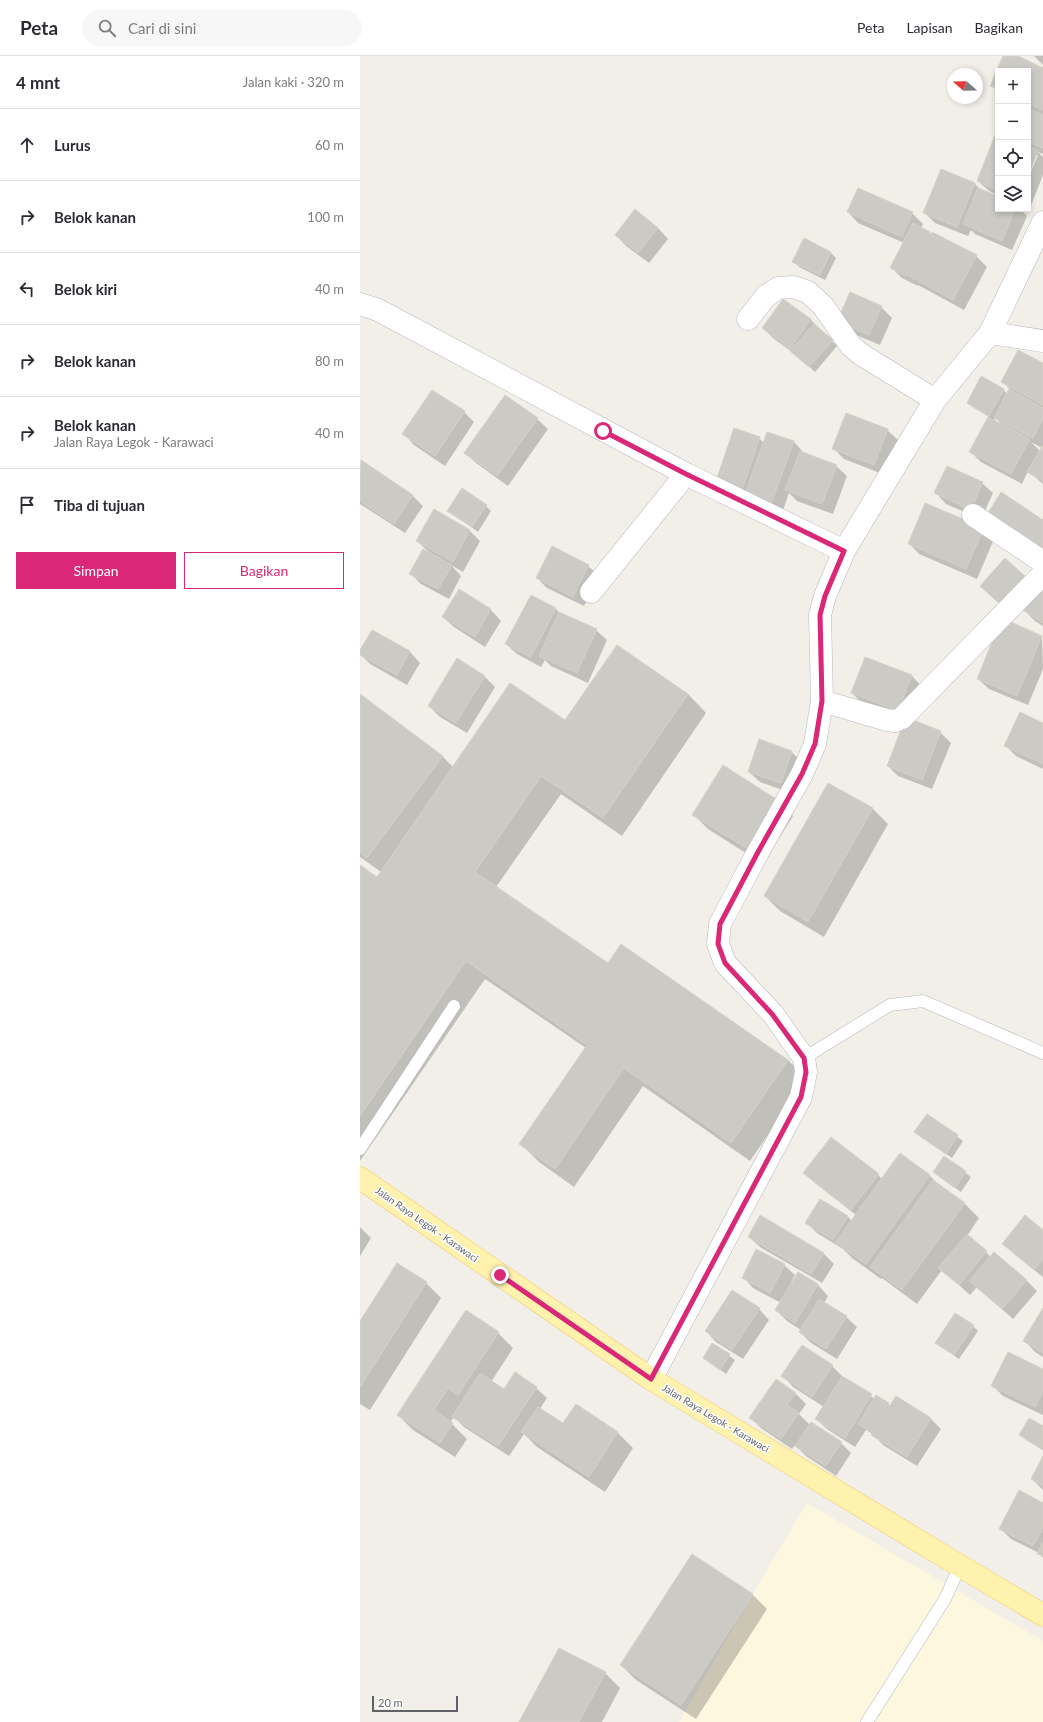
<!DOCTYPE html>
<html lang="id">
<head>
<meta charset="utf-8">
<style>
	:root { --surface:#fff; --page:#f7f7f7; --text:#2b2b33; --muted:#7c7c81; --line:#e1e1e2; --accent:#db2777 }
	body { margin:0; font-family:Lato,sans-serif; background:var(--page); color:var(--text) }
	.controls { position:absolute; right:12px; top:12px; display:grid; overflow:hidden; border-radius:0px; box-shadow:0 2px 6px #0003 }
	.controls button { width:36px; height:36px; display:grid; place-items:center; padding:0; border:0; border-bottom:1px solid var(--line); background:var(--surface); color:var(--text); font:20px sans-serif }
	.compass { position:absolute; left:587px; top:12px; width:36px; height:36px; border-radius:50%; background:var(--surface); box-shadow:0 2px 6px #0003; rotate:290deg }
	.scale { position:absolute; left:12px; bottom:10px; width:86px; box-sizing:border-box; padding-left:4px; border:2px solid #5f6368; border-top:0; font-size:11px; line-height:14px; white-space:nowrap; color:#5f6368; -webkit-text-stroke:3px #fff; paint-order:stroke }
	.stop { position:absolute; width:12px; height:12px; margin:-9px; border:3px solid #db2777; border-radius:50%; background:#fff }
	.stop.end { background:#db2777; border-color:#fff; box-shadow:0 1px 4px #0008 }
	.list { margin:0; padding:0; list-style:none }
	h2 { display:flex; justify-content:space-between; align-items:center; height:52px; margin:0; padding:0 16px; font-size:17px }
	h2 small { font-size:13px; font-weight:400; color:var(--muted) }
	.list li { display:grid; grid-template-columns:26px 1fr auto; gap:12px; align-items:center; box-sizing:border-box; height:72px; padding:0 16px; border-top:1px solid var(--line) }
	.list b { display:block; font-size:15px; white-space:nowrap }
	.list p { margin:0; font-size:13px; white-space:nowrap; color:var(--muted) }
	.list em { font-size:13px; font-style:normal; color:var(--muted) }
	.actions { display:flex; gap:8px; padding:12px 16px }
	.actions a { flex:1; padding:9px 0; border:1px solid var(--accent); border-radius:0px; text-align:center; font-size:14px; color:var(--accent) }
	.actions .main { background:var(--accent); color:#fff }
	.icon { flex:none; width:22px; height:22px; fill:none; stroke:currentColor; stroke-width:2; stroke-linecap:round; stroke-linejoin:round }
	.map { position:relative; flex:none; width:683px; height:1666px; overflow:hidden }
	header { display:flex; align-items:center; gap:24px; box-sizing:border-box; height:56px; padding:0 20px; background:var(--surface); border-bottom:1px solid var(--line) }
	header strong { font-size:19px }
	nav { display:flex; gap:22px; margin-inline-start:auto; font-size:14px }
	.search { width:280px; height:36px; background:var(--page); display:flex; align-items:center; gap:10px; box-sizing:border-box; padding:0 14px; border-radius:22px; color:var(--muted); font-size:15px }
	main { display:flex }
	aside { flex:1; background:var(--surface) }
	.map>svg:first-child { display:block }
	.commercial { fill:#fef7e0 }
	.shadow { fill:#0003; fill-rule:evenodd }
	.building { fill:#cccac5; stroke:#d6d1c6 }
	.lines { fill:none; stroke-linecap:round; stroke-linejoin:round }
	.service-casing { stroke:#b5b8bc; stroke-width:13 }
	.minor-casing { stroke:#b5b8bc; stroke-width:23 }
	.tertiary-casing { stroke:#b5b8bc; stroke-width:23 }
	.primary-casing { stroke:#f2c960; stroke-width:23 }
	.service { stroke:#fff; stroke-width:12 }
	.minor { stroke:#fff; stroke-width:22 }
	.tertiary { stroke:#fff; stroke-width:22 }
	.primary { stroke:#fff2af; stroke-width:22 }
	.route { stroke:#db2777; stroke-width:5 }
	.labels { text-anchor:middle; stroke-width:3; stroke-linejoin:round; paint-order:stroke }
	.street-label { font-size:10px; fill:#5f6368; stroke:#fff }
</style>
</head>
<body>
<header>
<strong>Peta</strong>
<div class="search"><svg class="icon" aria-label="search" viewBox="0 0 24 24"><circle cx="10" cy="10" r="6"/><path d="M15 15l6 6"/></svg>Cari di sini</div>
<nav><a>Peta</a><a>Lapisan</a><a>Bagikan</a></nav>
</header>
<main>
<aside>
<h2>4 mnt<small>Jalan kaki · 320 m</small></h2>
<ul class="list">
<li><svg class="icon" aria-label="ahead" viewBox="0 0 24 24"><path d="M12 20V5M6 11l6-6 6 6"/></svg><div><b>Lurus</b></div><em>60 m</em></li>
<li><svg class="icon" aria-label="right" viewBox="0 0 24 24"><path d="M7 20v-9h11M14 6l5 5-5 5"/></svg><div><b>Belok kanan</b></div><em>100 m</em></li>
<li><svg class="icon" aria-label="left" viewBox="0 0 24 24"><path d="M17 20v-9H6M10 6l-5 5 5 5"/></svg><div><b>Belok kiri</b></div><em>40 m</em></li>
<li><svg class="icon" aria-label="right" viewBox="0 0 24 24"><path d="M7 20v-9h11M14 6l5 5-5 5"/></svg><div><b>Belok kanan</b></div><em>80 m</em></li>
<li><svg class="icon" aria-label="right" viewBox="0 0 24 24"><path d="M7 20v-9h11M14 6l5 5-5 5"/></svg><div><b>Belok kanan</b><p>Jalan Raya Legok - Karawaci</p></div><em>40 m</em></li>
<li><svg class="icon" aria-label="arrive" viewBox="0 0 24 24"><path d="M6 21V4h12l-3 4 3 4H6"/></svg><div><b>Tiba di tujuan</b></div></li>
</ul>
<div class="actions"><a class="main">Simpan</a><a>Bagikan</a></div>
</aside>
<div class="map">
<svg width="683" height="1666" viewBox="0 0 683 1666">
	<rect width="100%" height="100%" fill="#f1efe8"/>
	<polygon class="commercial" points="447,1447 683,1585 683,1666 319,1666 393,1538"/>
	<g class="shadow">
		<polygon points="644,0 655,0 683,13 683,98 678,96 683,101 683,119 670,152 668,151 668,123 678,99 676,99 668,118 668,54 669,53 668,52 668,15 638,15 638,36 631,29"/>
		<polygon points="674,0 683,0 683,9"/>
		<polygon points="638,79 638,139 629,135 618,125"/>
		<polygon points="582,114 615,128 622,135 638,142 638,153 660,153 667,160 652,194 615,178 611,174 608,180 575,167 564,156"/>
		<polygon points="488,156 552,157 563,168 561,172 572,179 616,200 627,211 604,254 558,229 558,230 542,222 531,211 544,187 498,167"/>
		<polygon points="298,172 308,183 289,207 266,190 256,179"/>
		<polygon points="445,184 471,197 476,202 465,224 439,211 434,206"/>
		<polygon points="490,238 521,251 532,262 520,289 489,276"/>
		<polygon points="423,244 451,264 477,290 455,316 435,298 414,283 403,272"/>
		<path d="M683 308V428L668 415 662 428 621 406 610 395 629 361 614 352 608 347 643 333 647 338 650 333 642 326ZM636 362 642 369 634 365ZM671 386 682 392 680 395Z"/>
		<polygon points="145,340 177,363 188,373 148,430 116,407 105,397"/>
		<polygon points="104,356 114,366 85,410 54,389 44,378"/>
		<polygon points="527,374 538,384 525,419 484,403 473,392"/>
		<polygon points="408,377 434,386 444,397 476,410 487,420 473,458 437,445 429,437 422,457 357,425 399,382 404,387"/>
		<polygon points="1,405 53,440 63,450 45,477 0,448"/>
		<polygon points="622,427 633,437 621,463 586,448 576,437"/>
		<polygon points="566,448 634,483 617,523 559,498 549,487"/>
		<polygon points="126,450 131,455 118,476 88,454"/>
		<polygon points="75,455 110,475 120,485 103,516 91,509 101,520 89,543 61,528 51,518 70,497 57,485"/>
		<polygon points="228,510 239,520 224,550 187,532 177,522"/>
		<polygon points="683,528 683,570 675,565 664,554"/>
		<polygon points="99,535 131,554 141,565 125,591 94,571 83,561"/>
		<polygon points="196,553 201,558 236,574 247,584 228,627 191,610 185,604 181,611 157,598 146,588"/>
		<polygon points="12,575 50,596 60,607 47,629 10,608 0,598"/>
		<polygon points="682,580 683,613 668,649 629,633 618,623"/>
		<polygon points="505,602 552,620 562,631 550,663 580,676 591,687 572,733 538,720 528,710 546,664 502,647 492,637"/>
		<polygon points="124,620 135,631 107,677 80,661 69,650"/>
		<polygon points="328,638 346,657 262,780 201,738 136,831 248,908 428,1004 446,1023 390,1105 283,1030 214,1131 179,1106 161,1088 226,992 125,923 0,1105 0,810 17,822 21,816 0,801 0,639 82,700 93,711 205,666"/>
		<polygon points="683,668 683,713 656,700 645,689"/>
		<polygon points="399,685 432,696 442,707 431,737 400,726 389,716"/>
		<polygon points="469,728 513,753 528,768 464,881 420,855 405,840"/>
		<polygon points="418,745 433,760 403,808 348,773 333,758"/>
		<polygon points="567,1059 603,1085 592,1102 561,1081 556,1076"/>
		<polygon points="584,1101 611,1121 601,1136 574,1116"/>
		<polygon points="445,1117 518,1119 522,1123 570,1120 578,1128 604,1147 619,1162 607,1180 631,1201 666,1224 677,1235 653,1263 617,1231 610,1239 582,1214 557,1248 522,1222 521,1223 492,1202 483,1193 457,1177 447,1167 460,1144 488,1161 492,1165 496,1159 455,1127"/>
		<polygon points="0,1171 11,1182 0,1200"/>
		<polygon points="683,1175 683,1221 654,1198 644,1187"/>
		<polygon points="389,1181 463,1197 474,1208 462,1227 400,1191"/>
		<polygon points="424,1209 435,1219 431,1226 433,1227 438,1217 458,1229 468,1240 464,1247 486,1261 497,1271 477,1303 451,1287 440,1276 441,1274 427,1265 416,1254 421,1247 393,1232 383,1221"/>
		<polygon points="66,1227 81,1242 10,1354 0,1348 0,1267"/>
		<polygon points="399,1253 409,1264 383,1303 356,1286 346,1275"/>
		<polygon points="683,1254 683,1301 675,1296 665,1285"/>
		<polygon points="613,1270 618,1275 599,1303 576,1286"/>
		<polygon points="138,1277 153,1292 131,1326 144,1334 156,1318 176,1332 187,1342 180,1353 203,1369 216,1349 258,1377 273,1392 245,1436 177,1391 164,1378 149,1400 104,1371 94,1361 90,1366 107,1383 95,1401 53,1374 38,1359"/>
		<polygon points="353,1288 375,1304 366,1318 344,1302"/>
		<polygon points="443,1290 472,1310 483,1321 515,1343 517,1341 530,1350 570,1362 581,1373 557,1410 523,1389 513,1378 506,1374 495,1391 467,1373 456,1363 464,1351 433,1331 423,1320"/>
		<polygon points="683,1314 683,1359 643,1340 633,1330"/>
		<polygon points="435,1337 446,1348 439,1358 450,1369 481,1387 491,1397 476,1420 446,1400 435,1389 432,1393 401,1372 390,1361"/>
		<polygon points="669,1363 683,1371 683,1394 666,1384 661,1379"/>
		<polygon points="683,1402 683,1434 672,1423"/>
		<polygon points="683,1448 683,1502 679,1497 651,1483 641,1473"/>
		<polygon points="392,1538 407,1553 336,1663 276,1624 261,1609"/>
		<polygon points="245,1617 260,1632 242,1666 160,1666"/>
	</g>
	<g class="building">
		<polygon points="643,0 658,0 683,12 683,54 668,47 668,15 638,15 638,33 630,30"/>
		<polygon points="668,53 683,59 683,92 668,86"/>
		<polygon points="636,77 638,78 638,134 617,125"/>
		<polygon points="668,90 678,95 668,120"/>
		<polygon points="581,113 615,127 597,171 563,157"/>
		<polygon points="498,132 553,156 542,181 487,156"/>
		<polygon points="618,132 638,140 638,153 655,153 642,185 603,168"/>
		<polygon points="275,153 298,172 278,197 255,179"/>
		<polygon points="553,167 570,176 547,220 530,212"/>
		<polygon points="572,176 617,199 593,244 549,220"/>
		<polygon points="444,182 471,196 460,219 432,206"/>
		<polygon points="490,236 522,250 509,279 477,265"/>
		<polygon points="423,243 451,263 430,293 402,272"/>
		<polygon points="454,268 473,284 449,311 430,295"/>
		<polygon points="658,294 683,307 683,349 641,326"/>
		<polygon points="621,320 644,333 629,360 607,347"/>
		<polygon points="649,333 683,352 683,362 673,382 634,362"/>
		<polygon points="72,334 105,355 75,400 42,378"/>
		<polygon points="145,339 178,362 137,420 104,397"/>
		<polygon points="486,357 528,373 514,409 472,393"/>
		<polygon points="628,361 670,383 651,418 609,396"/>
		<polygon points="374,372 400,381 382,434 356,425"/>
		<polygon points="407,376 434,385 411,448 385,438"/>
		<polygon points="683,389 683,425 667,416"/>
		<polygon points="440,395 477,409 462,448 425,434"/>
		<polygon points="1,404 53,439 34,468 0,445"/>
		<polygon points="587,410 623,426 611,454 574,437"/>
		<polygon points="102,432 127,449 112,471 87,455"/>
		<polygon points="641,436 683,464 683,496 627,459"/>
		<polygon points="565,447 624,472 606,513 548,488"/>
		<polygon points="74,453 110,474 93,506 56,485"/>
		<polygon points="192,490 229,509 213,541 176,522"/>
		<polygon points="63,493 92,509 78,533 49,518"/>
		<polygon points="645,502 666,521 641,549 620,530"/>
		<polygon points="683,526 683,567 663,554"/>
		<polygon points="99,533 131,553 115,581 82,561"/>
		<polygon points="171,539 196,552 171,601 145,588"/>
		<polygon points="199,556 237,573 217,617 179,600"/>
		<polygon points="642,562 682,580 657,640 617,623"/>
		<polygon points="12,574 50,595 37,619 0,599 0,594"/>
		<polygon points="257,589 328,638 243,762 181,720 115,816 248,907 261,888 428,1004 371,1087 264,1012 195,1113 159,1088 227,989 106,905 0,1060 0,809 17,821 150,627 205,664"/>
		<polygon points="505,601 552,619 538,655 491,637"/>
		<polygon points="97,602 125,620 96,667 68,650"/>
		<polygon points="0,638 83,700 7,802 0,797"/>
		<polygon points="660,656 683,667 683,708 644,690"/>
		<polygon points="546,661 581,675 562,724 527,710"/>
		<polygon points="399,683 432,695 421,727 388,716"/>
		<polygon points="363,709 419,745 388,793 332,759"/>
		<polygon points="468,727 513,752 448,866 404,840"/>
		<polygon points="567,1058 598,1079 586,1098 554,1076"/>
		<polygon points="471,1081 519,1118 491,1154 443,1117"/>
		<polygon points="540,1097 570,1119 506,1208 475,1187"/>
		<polygon points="584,1100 606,1115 595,1132 573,1116"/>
		<polygon points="573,1124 605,1147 542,1234 510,1211"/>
		<polygon points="460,1143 488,1160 473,1184 445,1167"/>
		<polygon points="400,1159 464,1197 451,1218 388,1181"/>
		<polygon points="665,1159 683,1174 683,1202 675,1213 642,1188"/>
		<polygon points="607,1178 627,1195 599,1229 578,1212"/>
		<polygon points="396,1193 425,1208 410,1237 382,1222"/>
		<polygon points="634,1196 667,1224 642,1253 609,1225"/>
		<polygon points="37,1207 67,1226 0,1331 0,1265"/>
		<polygon points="438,1216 458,1228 435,1267 415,1254"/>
		<polygon points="372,1234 400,1252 372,1294 345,1275"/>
		<polygon points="459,1243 487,1260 466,1293 439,1276"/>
		<polygon points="683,1252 683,1297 663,1285"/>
		<polygon points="106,1254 139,1276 98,1339 88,1332 74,1354 93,1367 80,1387 37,1359"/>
		<polygon points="595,1257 614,1269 594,1299 575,1287"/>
		<polygon points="352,1287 370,1298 360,1314 343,1302"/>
		<polygon points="442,1289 473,1309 452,1341 421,1320"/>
		<polygon points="648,1296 683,1313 683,1335 675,1351 631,1330"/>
		<polygon points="155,1316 177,1331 138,1390 92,1361 120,1317 144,1333"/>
		<polygon points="482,1320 512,1338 485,1382 455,1363"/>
		<polygon points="416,1323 436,1337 427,1349 439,1357 421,1383 389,1362"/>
		<polygon points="516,1339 529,1347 511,1376 498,1368"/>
		<polygon points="536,1340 571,1362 547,1401 511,1379"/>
		<polygon points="216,1348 258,1376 229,1421 161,1376 178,1351 203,1367"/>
		<polygon points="669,1362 683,1370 682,1392 659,1379"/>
		<polygon points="451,1366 482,1386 466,1410 435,1390"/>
		<polygon points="683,1400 683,1430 671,1423"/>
		<polygon points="659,1434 683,1447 683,1471 673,1490 639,1473"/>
		<polygon points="683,1486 683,1500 677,1498"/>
		<polygon points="332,1498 393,1538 321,1649 260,1609"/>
		<polygon points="199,1592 246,1616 219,1666 159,1666"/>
	</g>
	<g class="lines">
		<defs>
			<g id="service">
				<polyline points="444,1002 530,949 563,945 683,997"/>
				<polyline points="0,1093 94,950"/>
				<polyline points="507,1666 585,1543 600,1510"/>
			</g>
			<g id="minor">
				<polyline points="0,248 18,254 326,418 484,495"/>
				<polyline points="388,263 406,240 418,232 433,231 448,236 463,250 491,290 502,299 575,344"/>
				<polyline points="630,277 683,285"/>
				<polyline points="613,459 683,506"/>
				<polyline points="231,536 326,418"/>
				<polyline points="462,645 527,664 535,665 542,662 683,518"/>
			</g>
			<polyline id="tertiary" points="291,1323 441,1041 446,1016 444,1002 413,958 365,907 358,888 360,868 398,796 442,718 455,688 462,645 460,559 465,540 484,495 575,344 630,277 683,166"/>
			<polyline id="primary" points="0,1122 291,1323 600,1510 683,1559"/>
		</defs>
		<use href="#service" class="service-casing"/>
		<use href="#minor" class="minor-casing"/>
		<use href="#tertiary" class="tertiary-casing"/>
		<use href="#primary" class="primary-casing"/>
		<use href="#service" class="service"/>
		<use href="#minor" class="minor"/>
		<use href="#tertiary" class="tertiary"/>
		<use href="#primary" class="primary"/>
	</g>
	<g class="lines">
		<polyline class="route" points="140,1219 291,1323 441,1041 446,1016 444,1002 412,958 365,907 358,888 360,868 398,796 442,718 455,688 462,645 460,559 465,540 484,495 326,418 243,375"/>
	</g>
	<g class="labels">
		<g class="street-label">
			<text transform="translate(67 1168) rotate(35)" y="4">Jalan Raya Legok - Karawaci</text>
			<text transform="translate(356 1362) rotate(31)" y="4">Jalan Raya Legok - Karawaci</text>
		</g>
	</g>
</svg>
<div class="controls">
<button>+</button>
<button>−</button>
<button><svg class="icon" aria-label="locate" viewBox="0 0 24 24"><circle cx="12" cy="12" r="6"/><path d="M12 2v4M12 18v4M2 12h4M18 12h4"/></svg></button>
<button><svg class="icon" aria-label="layers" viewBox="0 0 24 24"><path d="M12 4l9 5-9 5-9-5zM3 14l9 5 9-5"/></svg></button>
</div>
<svg class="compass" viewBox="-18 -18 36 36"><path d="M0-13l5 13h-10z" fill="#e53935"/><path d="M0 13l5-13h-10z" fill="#7c7c81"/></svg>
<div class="scale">20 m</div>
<div class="stop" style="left:243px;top:375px"></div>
<div class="stop end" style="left:140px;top:1219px"></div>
</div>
</main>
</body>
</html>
